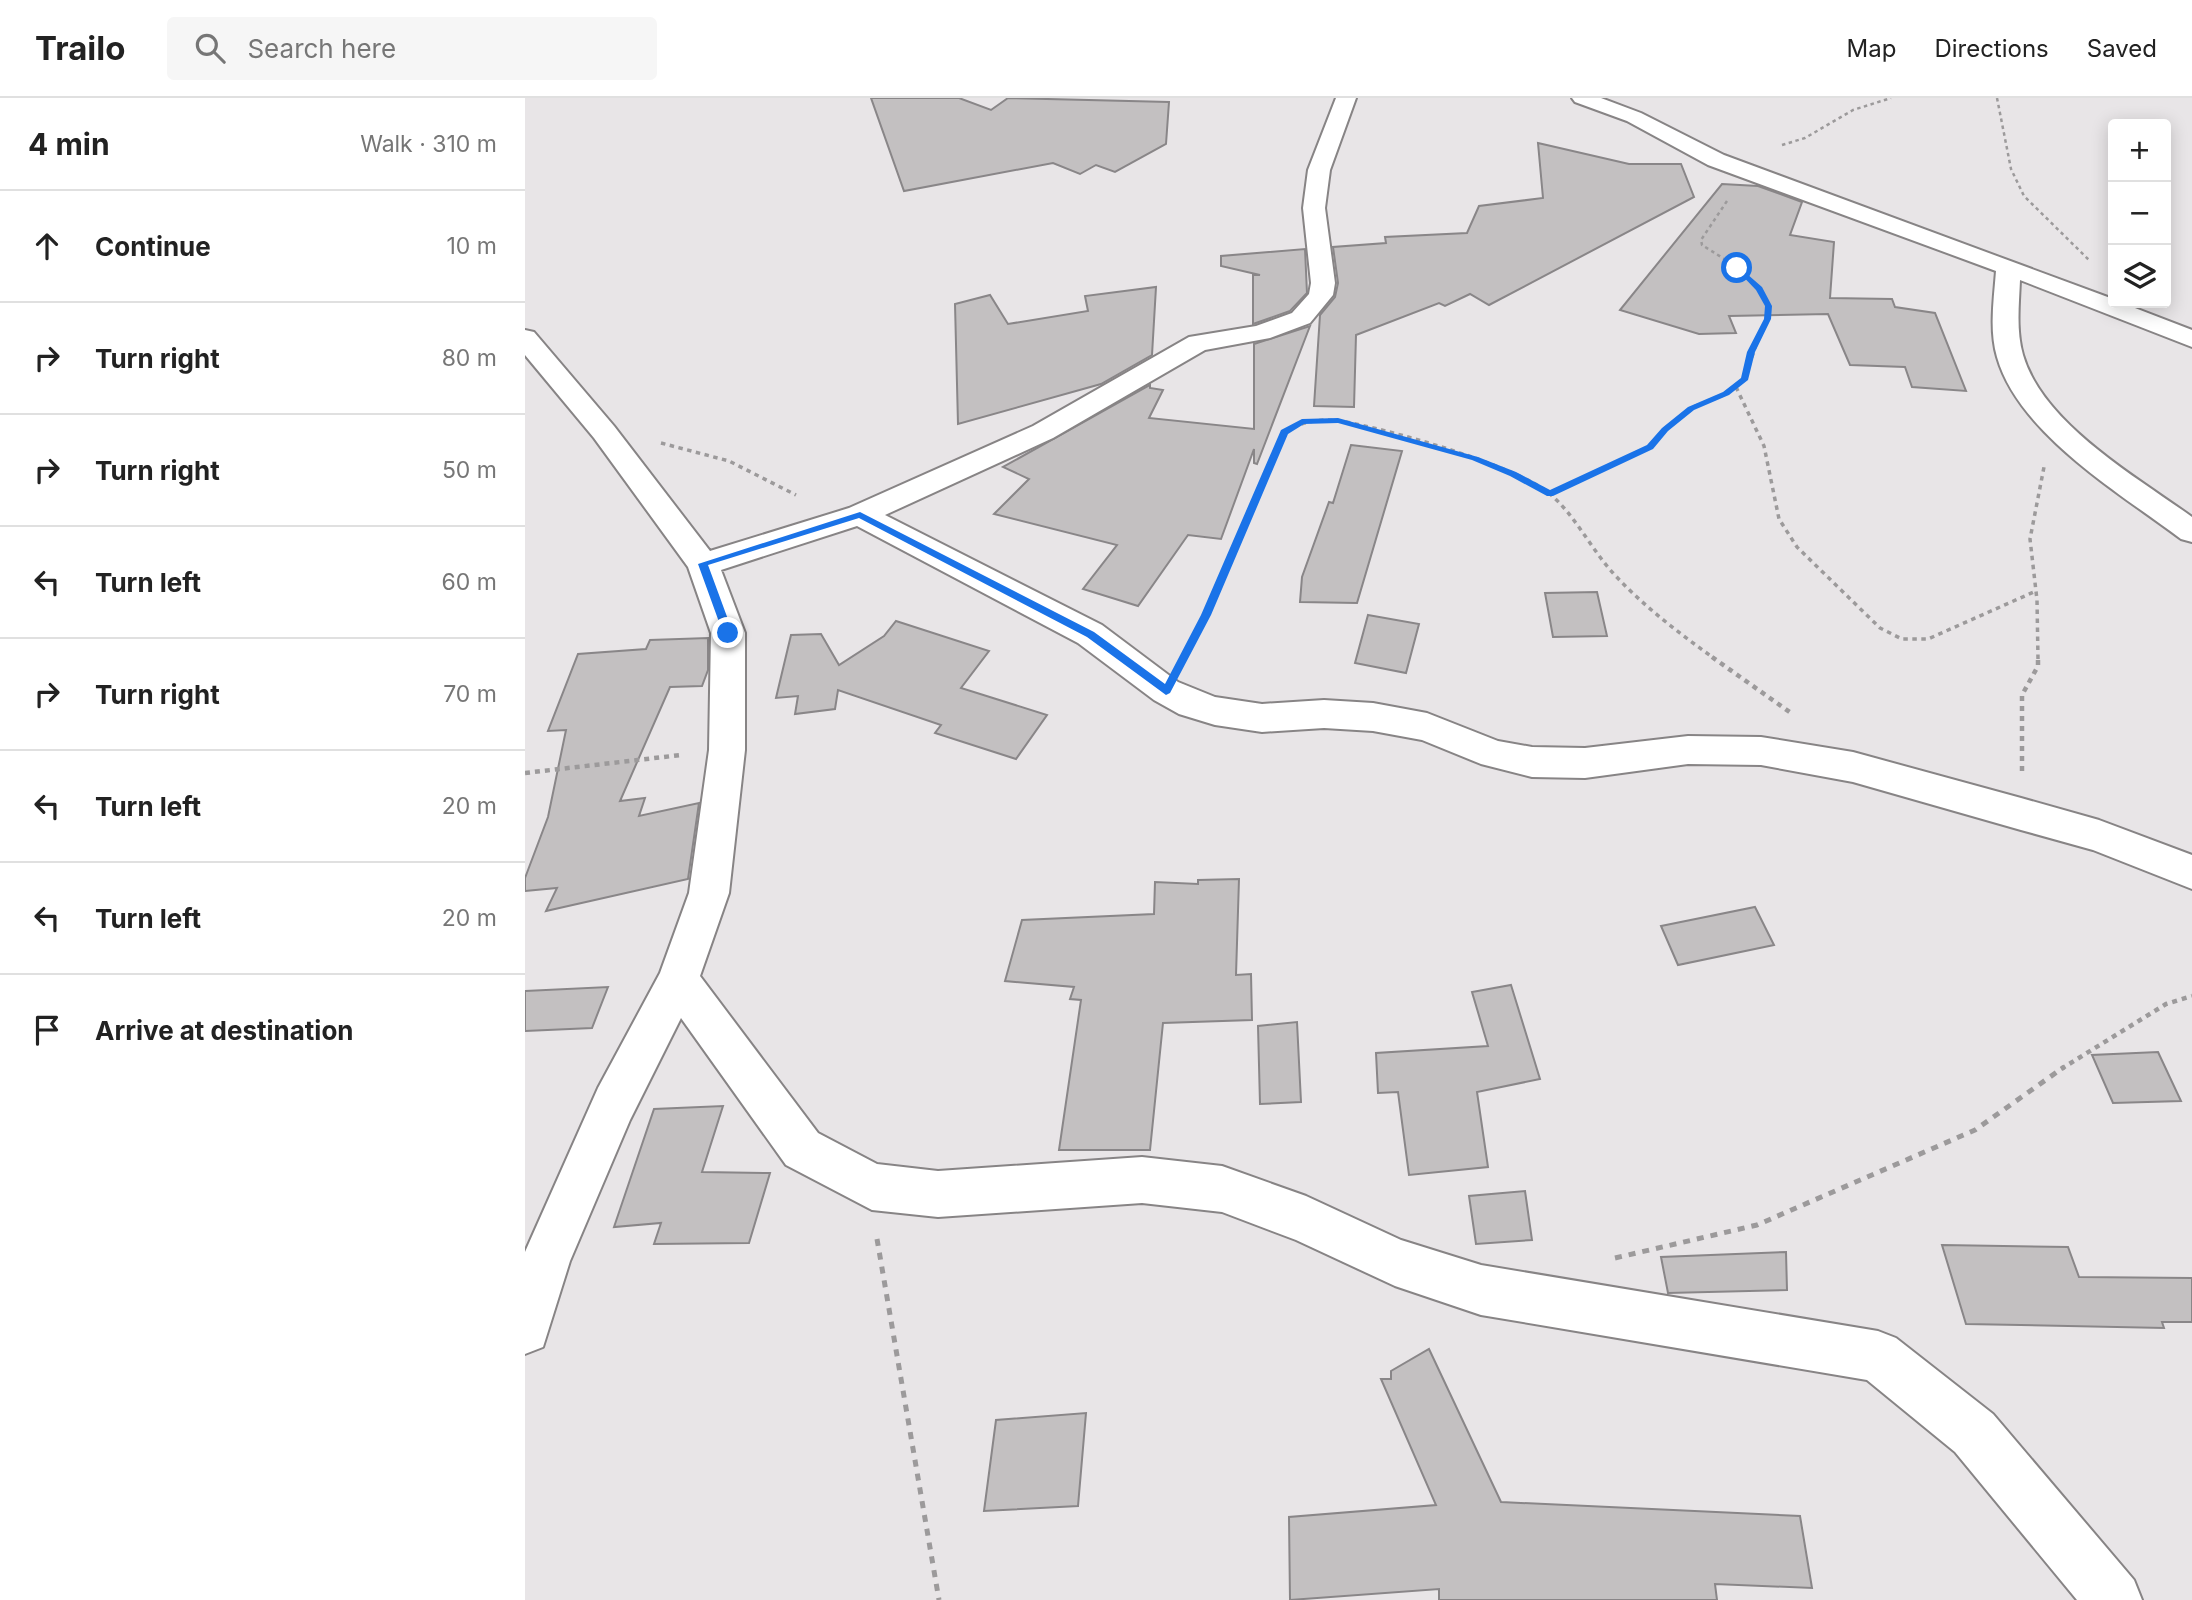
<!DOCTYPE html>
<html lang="en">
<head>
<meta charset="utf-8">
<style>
	:root { --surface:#fff; --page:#f6f6f6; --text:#222; --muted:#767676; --line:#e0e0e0 }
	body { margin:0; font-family:Inter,sans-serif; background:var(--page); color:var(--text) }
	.controls { position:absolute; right:21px; top:21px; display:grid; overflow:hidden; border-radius:7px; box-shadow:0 4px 18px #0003 }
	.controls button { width:63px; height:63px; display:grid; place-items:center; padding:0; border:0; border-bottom:2px solid var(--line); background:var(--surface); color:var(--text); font:35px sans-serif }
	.stop { position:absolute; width:21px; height:21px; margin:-16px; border:5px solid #1a73e8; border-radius:50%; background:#fff }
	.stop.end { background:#1a73e8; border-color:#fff; box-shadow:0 2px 7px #0008 }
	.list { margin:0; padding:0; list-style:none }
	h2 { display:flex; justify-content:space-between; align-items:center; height:91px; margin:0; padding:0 28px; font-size:30px }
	h2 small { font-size:23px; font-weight:400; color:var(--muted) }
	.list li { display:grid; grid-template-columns:46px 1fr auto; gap:21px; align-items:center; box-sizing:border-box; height:112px; padding:0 28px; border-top:2px solid var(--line) }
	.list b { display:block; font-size:26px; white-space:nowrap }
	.list em { font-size:23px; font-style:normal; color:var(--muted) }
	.icon { flex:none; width:38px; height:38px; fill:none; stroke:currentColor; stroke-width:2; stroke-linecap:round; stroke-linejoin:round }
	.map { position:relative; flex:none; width:1667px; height:1502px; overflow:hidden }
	header { display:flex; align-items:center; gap:42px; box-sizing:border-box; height:98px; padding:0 35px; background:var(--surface); border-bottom:2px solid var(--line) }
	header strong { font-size:33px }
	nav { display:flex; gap:38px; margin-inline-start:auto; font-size:24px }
	.search { width:490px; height:63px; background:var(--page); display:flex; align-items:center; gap:18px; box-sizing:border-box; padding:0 24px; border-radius:7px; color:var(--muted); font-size:26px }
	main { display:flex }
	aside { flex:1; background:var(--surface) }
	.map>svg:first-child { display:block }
	.building { fill:#c3c0c1; stroke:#898688; stroke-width:2 }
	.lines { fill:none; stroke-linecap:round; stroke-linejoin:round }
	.street-casing { stroke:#878485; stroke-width:4 }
	.path-far3 { stroke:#9c9a9b; stroke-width:2.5; stroke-dasharray:3.5 3.5; stroke-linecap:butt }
	.path-far2 { stroke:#9c9a9b; stroke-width:3.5; stroke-dasharray:4.5 4.5; stroke-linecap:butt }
	.path-far1 { stroke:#9c9a9b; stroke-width:4.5; stroke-dasharray:5 5; stroke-linecap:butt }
	.path { stroke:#9c9a9b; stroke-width:5; stroke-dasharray:7 7; stroke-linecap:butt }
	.street { fill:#fff; fill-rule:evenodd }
	.route { fill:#1a73e8 }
</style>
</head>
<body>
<header>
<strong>Trailo</strong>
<div class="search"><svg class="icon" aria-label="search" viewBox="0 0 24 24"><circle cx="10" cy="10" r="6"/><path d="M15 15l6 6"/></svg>Search here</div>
<nav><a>Map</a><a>Directions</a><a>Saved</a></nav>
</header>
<main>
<aside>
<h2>4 min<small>Walk · 310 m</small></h2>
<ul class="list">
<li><svg class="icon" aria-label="ahead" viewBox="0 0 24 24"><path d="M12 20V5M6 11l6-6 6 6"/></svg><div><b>Continue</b></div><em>10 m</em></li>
<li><svg class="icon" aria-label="right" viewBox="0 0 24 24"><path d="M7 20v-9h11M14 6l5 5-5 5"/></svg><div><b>Turn right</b></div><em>80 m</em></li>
<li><svg class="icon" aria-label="right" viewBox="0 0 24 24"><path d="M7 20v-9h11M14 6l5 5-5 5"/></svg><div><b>Turn right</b></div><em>50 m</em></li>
<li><svg class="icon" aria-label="left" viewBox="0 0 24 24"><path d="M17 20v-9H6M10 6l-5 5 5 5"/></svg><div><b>Turn left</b></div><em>60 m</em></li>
<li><svg class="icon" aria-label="right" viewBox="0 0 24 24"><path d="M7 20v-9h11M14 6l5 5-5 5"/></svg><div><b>Turn right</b></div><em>70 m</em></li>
<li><svg class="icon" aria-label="left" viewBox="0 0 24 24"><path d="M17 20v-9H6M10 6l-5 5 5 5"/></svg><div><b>Turn left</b></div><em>20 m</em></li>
<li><svg class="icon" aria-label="left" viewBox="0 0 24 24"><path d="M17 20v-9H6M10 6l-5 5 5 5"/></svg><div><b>Turn left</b></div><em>20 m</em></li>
<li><svg class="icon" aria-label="arrive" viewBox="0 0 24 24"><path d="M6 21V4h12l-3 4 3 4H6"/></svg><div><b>Arrive at destination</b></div></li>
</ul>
</aside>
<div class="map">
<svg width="1667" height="1502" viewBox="0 0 1667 1502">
	<rect width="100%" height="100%" fill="#e8e5e7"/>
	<g class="building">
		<polygon points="346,0 434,0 466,12 483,0 644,4 641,46 590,74 571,67 555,76 528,65 379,93"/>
		<polygon points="1013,45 1104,66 1156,66 1169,99 964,207 945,196 920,208 914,205 831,237 829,309 789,308 795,217 810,199 813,185 808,149 861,145 860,139 942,135 954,108 1018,100"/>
		<polygon points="1197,86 1233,88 1277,104 1265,137 1309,144 1305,200 1367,201 1370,209 1410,215 1441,293 1387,289 1380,269 1325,267 1303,216 1204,218 1211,235 1174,236 1095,212"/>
		<polygon points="780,151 782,195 765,213 728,226 728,177 735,177 696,168 696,158"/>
		<polygon points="631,189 627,257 576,286 433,326 430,206 465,197 483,226 563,213 560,198"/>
		<polygon points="785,228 732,366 729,365 729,351 696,441 663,437 613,508 558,491 592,447 469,416 504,381 478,369 625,287 625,290 638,292 624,320 729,331 729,246"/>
		<polygon points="826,347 877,353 832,505 775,504 777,479 804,404 808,405"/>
		<polygon points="1072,494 1082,538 1028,539 1020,495"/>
		<polygon points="843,517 894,526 881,575 830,565"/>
		<polygon points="371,523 464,553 436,590 522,617 491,661 410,635 416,627 313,592 310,611 270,616 273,598 251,600 266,537 296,536 314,567 359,538"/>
		<polygon points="183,540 183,572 177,588 145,589 95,703 120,700 114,718 174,705 163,781 21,813 32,790 0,793 0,780 23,719 41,632 23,633 53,556 121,551 125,542"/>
		<polygon points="714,781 711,877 726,876 727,922 638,925 625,1052 534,1052 556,902 545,901 549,889 480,883 497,822 629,816 630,784 673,786 673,782"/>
		<polygon points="1230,809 1249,847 1153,867 1136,828"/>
		<polygon points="986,887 1015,981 952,994 963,1069 884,1077 873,994 853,995 851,955 963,948 947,894"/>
		<polygon points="83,889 67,930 0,933 0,893"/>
		<polygon points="772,924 776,1004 735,1006 733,928"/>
		<polygon points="1633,954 1656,1003 1588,1005 1567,957"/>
		<polygon points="198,1008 177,1074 245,1075 224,1145 129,1146 136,1125 89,1129 129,1011"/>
		<polygon points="1000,1093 1007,1142 951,1146 944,1098"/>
		<polygon points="1417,1147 1543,1149 1554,1179 1667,1180 1667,1224 1637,1224 1639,1230 1441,1226"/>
		<polygon points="1261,1154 1262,1192 1143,1195 1136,1159"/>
		<polygon points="904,1251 976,1404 1275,1418 1287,1490 1190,1486 1192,1502 914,1502 914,1491 765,1502 764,1419 911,1407 856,1281 866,1281 866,1273"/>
		<polygon points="561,1315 553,1408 459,1413 471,1322"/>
	</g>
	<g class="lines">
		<defs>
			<g id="street">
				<polygon points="811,0 831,0 805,72 800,110 810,185 808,197 785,225 745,240 680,252 528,340 360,417 577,527 653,584 690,599 737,606 799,602 848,605 902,615 973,643 1007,649 1060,650 1163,638 1236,639 1328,654 1496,700 1574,722 1667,757 1667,791 1568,752 1496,732 1328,684 1236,667 1163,666 1060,680 1007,679 956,666 897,642 848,633 799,630 737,634 690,627 654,616 629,602 553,545 332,428 196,472 220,535 220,652 204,795 175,878 293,1035 352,1066 413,1073 617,1059 697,1068 781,1098 876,1142 956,1167 1353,1233 1371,1240 1468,1316 1609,1482 1617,1502 1552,1502 1430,1354 1342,1282 956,1217 870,1188 771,1142 697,1114 617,1105 413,1119 347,1112 261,1067 156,920 105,1022 45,1163 18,1249 0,1256 0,1154 73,990 135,875 164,795 184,652 186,535 163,469 69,340 0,257 0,232 9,234 89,328 185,453 324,410 508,328 664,239 731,228 767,215 784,196 786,185 778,110 783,72"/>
				<path d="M1047 0H1076L1116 15 1199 57 1588 201V205H1597L1667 232V249L1495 182C1494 207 1491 233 1498 257 1518 326 1612 379 1667 419V444L1656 441C1595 395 1494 336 1472 259 1464 232 1469 200 1471 173L1183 67 1102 23 1050 4Z"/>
			</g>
		</defs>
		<use href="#street" class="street-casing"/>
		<g class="path-far3">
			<polyline points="1472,0 1486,71 1499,98 1564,162"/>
			<polyline points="1257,47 1280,40 1328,12 1366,0"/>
			<path d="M1202 103 1176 142 1177 147C1200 162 1248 187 1243 220 1242 228 1234 238 1231 245"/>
		</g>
		<g class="path-far2">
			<polyline points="1211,289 1239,348 1254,421 1272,449 1355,530 1377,541 1403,541 1511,493"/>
			<polyline points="136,345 204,363 271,397"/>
			<polyline points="1025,396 1125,349 1140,331 1166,310 1201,296 1220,281 1232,243"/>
			<path d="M661 555 681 517 759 334C776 324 795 320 815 323 860 330 993 368 1025 396 1050 417 1066 451 1088 475 1118 508 1154 535 1190 561"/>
			<polyline points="1513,561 1512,502 1505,441 1519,369"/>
		</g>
		<g class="path-far1">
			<polyline points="1187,559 1266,615"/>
			<polyline points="1497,673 1497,597 1513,568 1513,559"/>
			<polyline points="0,675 156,657"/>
			<polyline points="1536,971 1641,906 1667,898"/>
		</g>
		<g class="path">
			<polyline points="352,1141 414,1502"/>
			<polyline points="1090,1160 1232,1127 1450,1032 1539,969"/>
		</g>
		<use href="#street" class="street"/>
	</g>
	<polygon class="route" points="1209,169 1214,169 1237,189 1247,208 1246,221 1230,254 1223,282 1204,297 1169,312 1143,333 1128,351 1028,398 1022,398 985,378 947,362 813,325 779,326 763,336 686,517 645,595 641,597 562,539 334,420 183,467 208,535 203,538 198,535 173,466 335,414 569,534 640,586 676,517 756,332 777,321 813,320 953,359 991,374 1025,392 1122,347 1137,330 1163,309 1198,294 1216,280 1222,254 1239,221 1240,208 1231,192"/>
</svg>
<div class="controls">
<button>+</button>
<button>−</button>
<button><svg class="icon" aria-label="layers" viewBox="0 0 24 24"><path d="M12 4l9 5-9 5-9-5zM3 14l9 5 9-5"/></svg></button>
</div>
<div class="stop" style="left:1212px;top:170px"></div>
<div class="stop end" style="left:203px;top:535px"></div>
</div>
</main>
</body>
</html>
